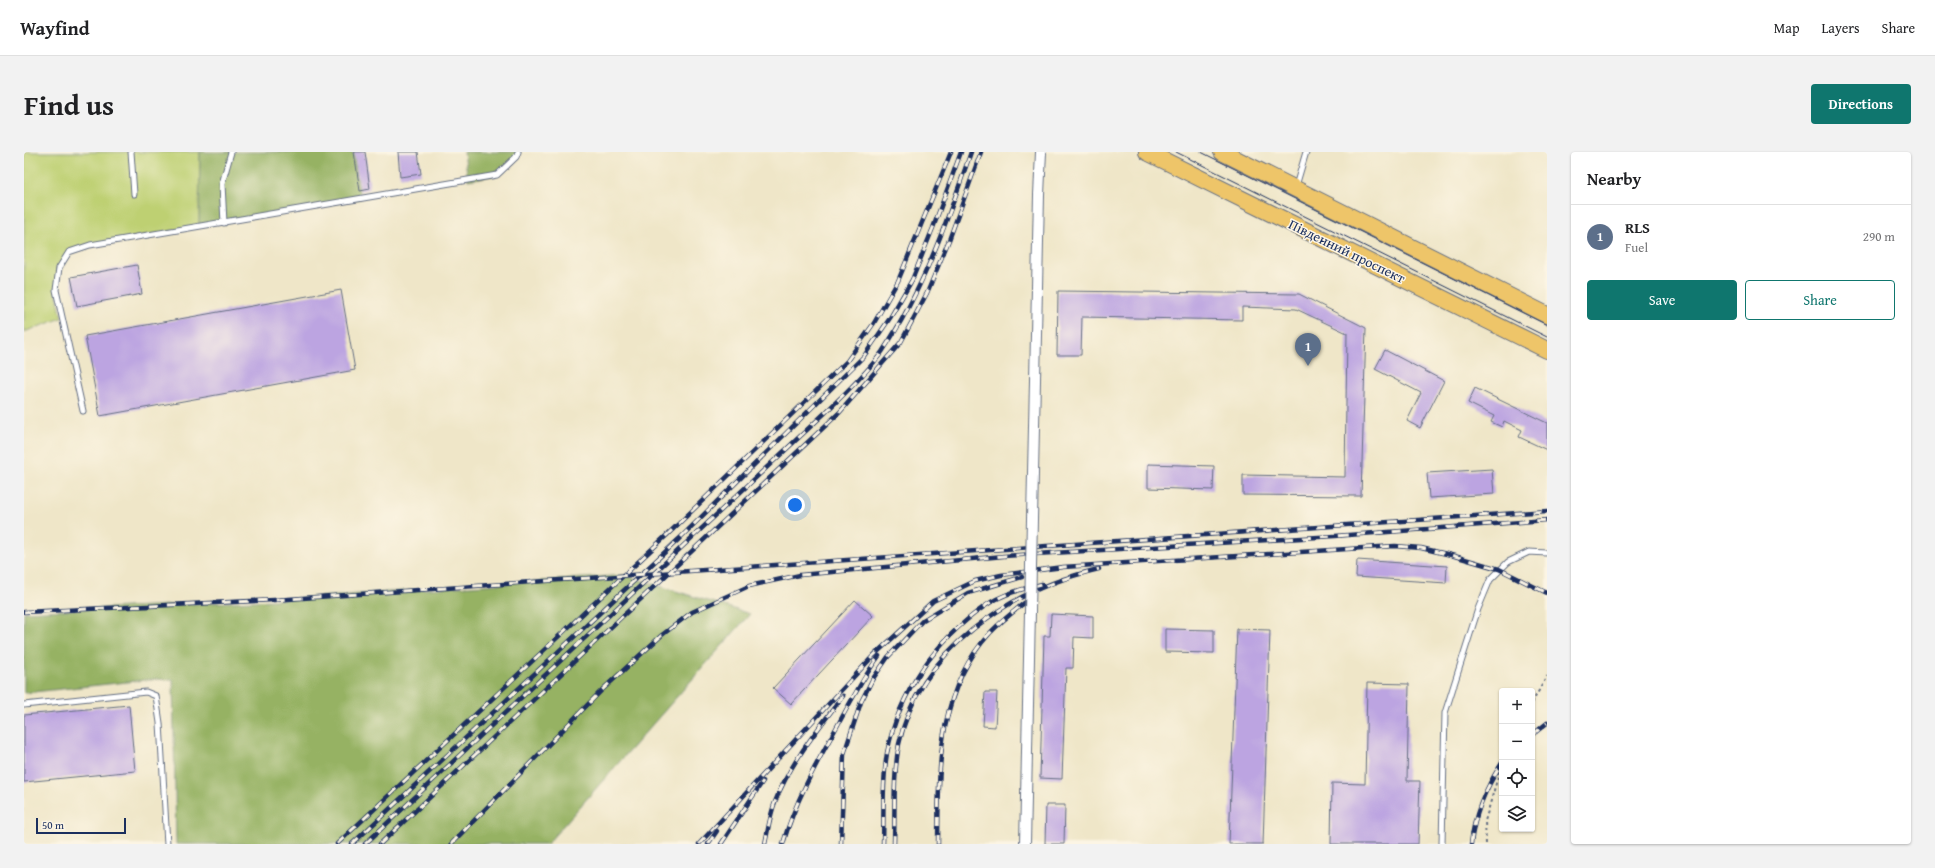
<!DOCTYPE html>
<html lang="en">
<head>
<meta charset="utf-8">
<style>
	:root { --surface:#fff; --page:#f2f2f2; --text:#202124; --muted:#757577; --line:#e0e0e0; --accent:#0f766e }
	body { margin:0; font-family:"Gentium Book Plus",serif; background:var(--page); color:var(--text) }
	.controls { position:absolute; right:12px; bottom:12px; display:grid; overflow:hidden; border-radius:4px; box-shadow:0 1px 3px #0004 }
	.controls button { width:36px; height:36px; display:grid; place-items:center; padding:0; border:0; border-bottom:1px solid var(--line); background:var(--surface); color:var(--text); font:20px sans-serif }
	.scale { position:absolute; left:12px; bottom:10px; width:90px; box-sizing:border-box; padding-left:4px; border:2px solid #1b2f5e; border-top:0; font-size:11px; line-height:14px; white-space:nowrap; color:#1b2f5e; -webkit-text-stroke:3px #fcf5e5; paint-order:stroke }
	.you { position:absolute; left:771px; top:353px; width:14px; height:14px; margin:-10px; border:3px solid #fff; border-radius:50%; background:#1a73e8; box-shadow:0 0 0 6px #1a73e833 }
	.badge { display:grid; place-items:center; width:26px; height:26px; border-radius:50%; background:var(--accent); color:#fff; font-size:13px; font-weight:700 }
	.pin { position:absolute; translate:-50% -33px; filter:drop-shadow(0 1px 2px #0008) }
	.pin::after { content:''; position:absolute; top:21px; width:14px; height:12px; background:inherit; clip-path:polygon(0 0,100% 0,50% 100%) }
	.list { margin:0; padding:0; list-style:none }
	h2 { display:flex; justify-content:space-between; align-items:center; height:52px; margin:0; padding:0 16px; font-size:17px }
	h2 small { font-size:13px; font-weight:400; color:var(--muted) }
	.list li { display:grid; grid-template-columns:26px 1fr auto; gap:12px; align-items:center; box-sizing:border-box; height:64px; padding:0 16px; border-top:1px solid var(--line) }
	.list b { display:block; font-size:15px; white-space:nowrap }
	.list p { margin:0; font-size:13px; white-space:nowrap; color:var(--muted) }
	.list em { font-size:13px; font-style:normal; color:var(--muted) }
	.actions { display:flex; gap:8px; padding:12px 16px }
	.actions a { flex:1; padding:9px 0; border:1px solid var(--accent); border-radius:4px; text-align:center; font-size:14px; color:var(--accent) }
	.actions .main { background:var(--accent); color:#fff }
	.icon { flex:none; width:22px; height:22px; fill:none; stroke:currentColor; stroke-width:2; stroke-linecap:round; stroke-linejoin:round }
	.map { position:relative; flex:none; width:1523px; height:692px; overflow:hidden; border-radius:4px }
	header { display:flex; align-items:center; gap:24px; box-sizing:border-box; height:56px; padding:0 20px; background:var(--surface); border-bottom:1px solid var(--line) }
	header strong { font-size:19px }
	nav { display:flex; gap:22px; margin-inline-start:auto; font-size:14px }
	.intro { display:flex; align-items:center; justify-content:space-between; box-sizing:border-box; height:96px; padding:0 24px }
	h1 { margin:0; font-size:28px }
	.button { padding:10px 18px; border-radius:4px; background:var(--accent); color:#fff; font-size:14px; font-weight:700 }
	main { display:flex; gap:24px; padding:0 24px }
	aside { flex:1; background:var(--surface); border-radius:4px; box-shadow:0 1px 3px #0004 }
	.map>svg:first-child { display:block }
	.green { fill:#bed072; stroke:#6c8068 }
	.forest { fill:#96b264; stroke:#587061 }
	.building { fill:#bca4e1 }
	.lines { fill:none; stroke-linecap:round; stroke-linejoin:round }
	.lane-casing { stroke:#656f83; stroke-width:7 }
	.street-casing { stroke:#656f83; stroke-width:12 }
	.primary-casing { stroke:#656f83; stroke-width:18 }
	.path { stroke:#656f83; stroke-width:2; stroke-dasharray:3 3; stroke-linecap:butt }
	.lane { stroke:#fff; stroke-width:5 }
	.street { stroke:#fff; stroke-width:10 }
	.primary { stroke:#eec569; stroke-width:16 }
	.tram { stroke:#1b2f5e; stroke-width:1 }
	.rail-casing { stroke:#1b2f5e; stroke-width:4.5 }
	.rail { stroke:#fcf5e5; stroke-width:3; stroke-dasharray:9; stroke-linecap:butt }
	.street-bridge-casing { stroke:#656f83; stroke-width:12; stroke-linecap:butt }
	.street-bridge { stroke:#fff; stroke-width:10 }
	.labels { text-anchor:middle; stroke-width:3; stroke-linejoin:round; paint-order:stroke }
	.street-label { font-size:14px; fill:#1b2f5e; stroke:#fcf5e5 }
</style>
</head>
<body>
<header>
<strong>Wayfind</strong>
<nav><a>Map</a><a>Layers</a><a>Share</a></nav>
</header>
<div class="intro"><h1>Find us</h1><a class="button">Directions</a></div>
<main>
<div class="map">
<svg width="1523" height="692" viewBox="0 0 1523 692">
	<rect width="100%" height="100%" fill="#fcf5e5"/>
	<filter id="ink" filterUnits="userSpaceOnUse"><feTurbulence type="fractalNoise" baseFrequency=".025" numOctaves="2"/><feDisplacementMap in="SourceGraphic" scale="8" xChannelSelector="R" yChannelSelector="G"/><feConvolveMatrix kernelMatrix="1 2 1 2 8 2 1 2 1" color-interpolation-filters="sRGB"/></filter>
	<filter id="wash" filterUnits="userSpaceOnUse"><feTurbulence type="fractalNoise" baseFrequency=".012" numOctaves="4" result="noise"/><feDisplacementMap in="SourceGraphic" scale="16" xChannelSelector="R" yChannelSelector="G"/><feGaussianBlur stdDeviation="0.9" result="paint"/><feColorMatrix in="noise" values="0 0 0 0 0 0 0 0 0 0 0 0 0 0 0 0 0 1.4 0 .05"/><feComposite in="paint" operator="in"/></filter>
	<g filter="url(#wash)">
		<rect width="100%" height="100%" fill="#efe6c8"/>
		<polygon class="green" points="0,0 176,0 175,74 66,93 45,100 35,116 32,138 38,166 0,180"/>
		<g class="forest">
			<polygon points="176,0 329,0 336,47 175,74"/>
			<polygon points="440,0 494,0 473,23 444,28"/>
			<polygon points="600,423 726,462 523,692 152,692 149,528 131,527 0,541 0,460 250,448"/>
		</g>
		<g id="blocks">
			<g class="building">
				<polygon points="330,0 341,0 346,37 336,39"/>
				<polygon points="374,0 394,0 397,22 376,25"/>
				<polygon points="113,113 118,142 53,154 47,125"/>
				<polygon points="317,138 331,218 76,264 61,184"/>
				<polygon points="1034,139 1275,142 1342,176 1337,344 1219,343 1219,323 1321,325 1323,181 1272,157 1218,155 1218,168 1058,165 1057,203 1033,203"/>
				<polygon points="1361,198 1420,229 1396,276 1383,269 1397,241 1351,217"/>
				<polygon points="1451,236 1523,271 1523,298 1495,285 1498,278 1480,269 1478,275 1467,270 1470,264 1444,251"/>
				<polygon points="1124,312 1190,314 1189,338 1124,336"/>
				<polygon points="1468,317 1470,342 1405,346 1403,321"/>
				<polygon points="1333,408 1423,414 1422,431 1332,425"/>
				<polygon points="831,448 849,464 767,552 749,536"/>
				<polygon points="1027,462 1069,464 1069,486 1050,485 1049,516 1042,516 1038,627 1016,626 1020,484 1026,484"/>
				<polygon points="1141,477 1190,478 1190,501 1141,500"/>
				<polygon points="1213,477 1246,478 1239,692 1205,692"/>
				<polygon points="1343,531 1385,532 1383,629 1396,629 1394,692 1307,692 1308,631 1341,632"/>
				<polygon points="961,540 973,540 971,575 959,574"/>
				<polygon points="105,553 111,619 0,630 0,563"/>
				<polygon points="1022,653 1041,653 1040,692 1021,692"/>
			</g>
		</g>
	</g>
	<g filter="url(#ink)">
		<use href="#blocks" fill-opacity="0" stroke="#656f83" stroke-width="1"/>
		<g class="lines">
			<defs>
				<g id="lane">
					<polyline points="107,0 110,42"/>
					<polyline points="1272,34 1282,0"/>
					<polyline points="200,71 198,32 207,0"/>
					<polyline points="59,259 32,138 35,116 45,100 66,93 473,23 492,5 494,0"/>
					<polyline points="0,553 122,540 132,544 136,571 143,692"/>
					<polyline points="1418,692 1421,561 1454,457 1466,428 1484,410 1505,400 1523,401"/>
				</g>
				<polyline id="street" points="1015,43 1017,0"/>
				<g id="primary">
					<polyline points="1123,0 1523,198"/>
					<polyline points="1198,0 1523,163"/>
				</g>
			</defs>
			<use href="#lane" class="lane-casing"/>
			<use href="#street" class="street-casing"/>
			<use href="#primary" class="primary-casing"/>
			<g class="path">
				<polyline points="1508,551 1523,524"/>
				<polyline points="1462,692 1461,669 1478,611"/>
			</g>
			<use href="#lane" class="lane"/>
			<use href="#street" class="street"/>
			<use href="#primary" class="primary"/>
			<g class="tram">
				<polyline points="1152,0 1523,185"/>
				<polyline points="1177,0 1523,173"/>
			</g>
			<defs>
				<g id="rail">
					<polyline points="0,460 250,448 1523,359"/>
					<polyline points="1508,583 1523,571"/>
					<polyline points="313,692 644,382 823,209 850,171 874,129 927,0"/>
					<polyline points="328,692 655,387 840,204 866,166 888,128 909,76 937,0"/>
					<path d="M341 692 802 260C821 241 842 222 858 200 899 139 923 69 947 0"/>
					<polyline points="356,692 816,260 877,190 903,141 925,88 957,0"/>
					<polyline points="427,692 578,538 638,483 668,460 725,434 776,423 980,404 1311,384 1523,368"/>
					<polyline points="675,692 849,504 909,449 951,429 977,423 1039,415 1371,394 1397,396 1427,403 1475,417 1523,441"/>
					<polyline points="684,692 693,679"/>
					<polyline points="697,692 739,629"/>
					<path d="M741 692C744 678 746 663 751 650 766 611 794 577 819 544"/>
					<path d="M759 692C770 652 791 614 811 578 825 553 838 527 855 504"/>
					<polyline points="817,692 820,602 837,550 848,528 864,505 899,468 944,441 998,425"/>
					<path d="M859 692C860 662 858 631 863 601 875 540 911 489 961 454 978 442 998 437 1018 432"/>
					<path d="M870 692C871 659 869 624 875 592 895 498 987 437 1075 417"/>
					<path d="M914 692C915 617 912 540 966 481 979 467 994 456 1008 445"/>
					<path d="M1447 692C1450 663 1462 635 1478 611"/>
				</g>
			</defs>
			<use href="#rail" class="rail-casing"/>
			<use href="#rail" class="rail"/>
			<defs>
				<polyline id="street-bridge" points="1001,692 1015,43"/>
			</defs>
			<use href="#street-bridge" class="street-bridge-casing"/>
			<use href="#street-bridge" class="street-bridge"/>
		</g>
	</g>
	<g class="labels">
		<g class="street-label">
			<text transform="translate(1323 99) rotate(26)" y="5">Південний проспект</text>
		</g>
	</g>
</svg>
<div class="controls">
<button>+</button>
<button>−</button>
<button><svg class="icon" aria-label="locate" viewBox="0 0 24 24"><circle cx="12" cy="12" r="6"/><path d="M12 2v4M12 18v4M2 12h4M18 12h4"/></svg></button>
<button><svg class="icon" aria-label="layers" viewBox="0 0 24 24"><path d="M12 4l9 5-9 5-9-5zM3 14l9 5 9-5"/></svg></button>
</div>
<div class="scale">50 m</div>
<div class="you"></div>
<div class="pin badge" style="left:1284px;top:214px;background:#5c6f8a">1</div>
</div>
<aside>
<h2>Nearby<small></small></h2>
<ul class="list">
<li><span class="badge" style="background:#5c6f8a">1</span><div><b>RLS</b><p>Fuel</p></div><em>290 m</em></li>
</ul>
<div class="actions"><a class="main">Save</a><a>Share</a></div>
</aside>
</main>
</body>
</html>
